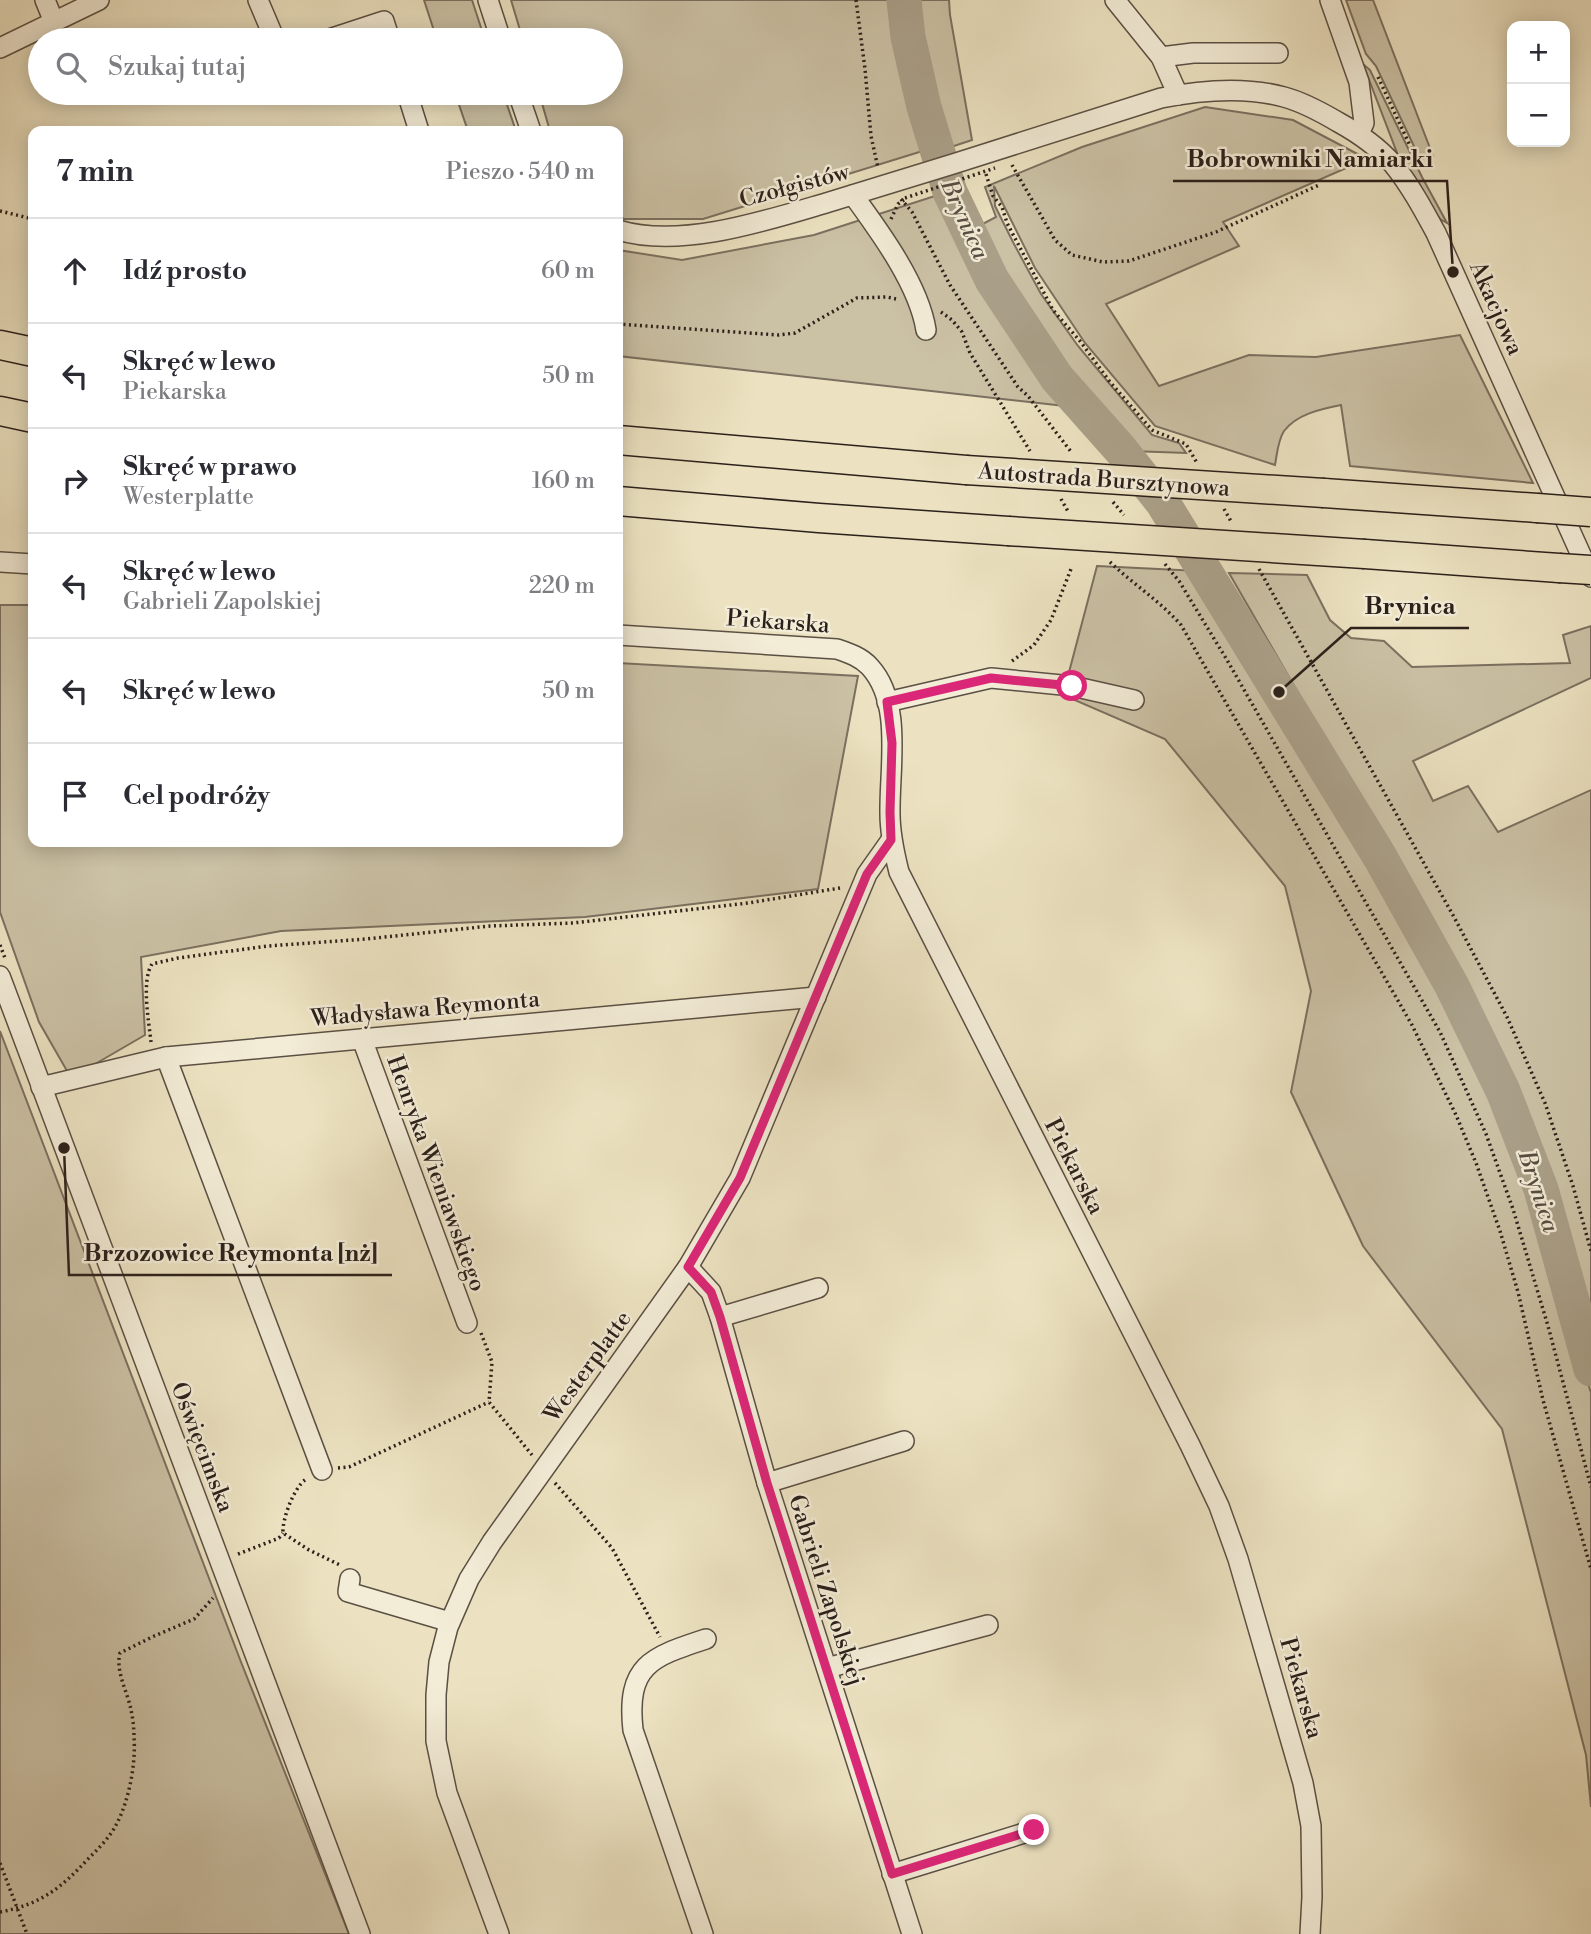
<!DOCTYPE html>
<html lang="pl">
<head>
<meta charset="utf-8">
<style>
	:root { --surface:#fff; --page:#f2f2f3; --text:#2b2b33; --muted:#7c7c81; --line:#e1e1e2 }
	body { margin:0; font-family:"Libre Bodoni",serif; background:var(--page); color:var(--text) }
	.controls { position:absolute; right:21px; top:21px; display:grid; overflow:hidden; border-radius:14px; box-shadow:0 4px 18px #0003 }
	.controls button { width:63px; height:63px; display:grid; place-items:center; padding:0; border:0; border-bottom:2px solid var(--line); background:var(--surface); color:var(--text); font:35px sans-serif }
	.stop { position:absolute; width:21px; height:21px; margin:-16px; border:5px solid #db2777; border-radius:50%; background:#fff }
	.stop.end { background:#db2777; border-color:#fff; box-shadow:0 2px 7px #0008 }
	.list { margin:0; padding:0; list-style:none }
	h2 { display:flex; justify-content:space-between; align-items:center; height:91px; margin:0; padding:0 28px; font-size:30px }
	h2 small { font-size:23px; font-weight:400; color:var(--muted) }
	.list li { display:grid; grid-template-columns:46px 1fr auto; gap:21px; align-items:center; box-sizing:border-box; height:105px; padding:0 28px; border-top:2px solid var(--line) }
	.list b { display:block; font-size:26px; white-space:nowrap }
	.list p { margin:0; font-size:23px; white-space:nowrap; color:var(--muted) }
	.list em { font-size:23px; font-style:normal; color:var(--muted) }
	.icon { flex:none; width:38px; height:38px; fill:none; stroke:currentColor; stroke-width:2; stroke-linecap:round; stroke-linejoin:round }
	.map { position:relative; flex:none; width:1591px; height:1934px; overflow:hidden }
	.search { position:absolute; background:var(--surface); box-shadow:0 4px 18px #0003; left:28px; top:28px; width:595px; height:77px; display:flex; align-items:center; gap:18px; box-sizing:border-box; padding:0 24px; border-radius:38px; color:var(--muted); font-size:26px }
	.panel { position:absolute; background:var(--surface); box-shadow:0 4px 18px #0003; left:28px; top:126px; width:595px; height:721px; border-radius:14px }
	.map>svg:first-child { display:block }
	.green { fill:#cbc1a5; stroke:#7b7060; stroke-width:2 }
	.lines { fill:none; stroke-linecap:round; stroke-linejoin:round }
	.river { stroke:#aaa089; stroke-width:35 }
	.minor-casing { stroke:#5b5044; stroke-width:22 }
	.highway-casing { stroke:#2b201b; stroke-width:31 }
	.path { stroke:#2b201b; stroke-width:3.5; stroke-dasharray:2 3.5; stroke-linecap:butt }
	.minor { stroke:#f3ecd7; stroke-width:19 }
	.highway { stroke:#ece2c1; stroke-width:28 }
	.highway-bridge-casing { stroke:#2b201b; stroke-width:31; stroke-linecap:butt }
	.path-bridge { stroke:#2b201b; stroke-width:3.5; stroke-dasharray:2 3.5; stroke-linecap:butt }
	.highway-bridge { stroke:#ece2c1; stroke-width:28 }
	.route { stroke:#db2777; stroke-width:9 }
	.labels { text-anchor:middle; stroke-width:5; stroke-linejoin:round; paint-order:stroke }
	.street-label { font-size:23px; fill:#2b201b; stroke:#f3ecd7 }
	.water-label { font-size:24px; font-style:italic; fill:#574d42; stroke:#f3ecd7 }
	.leader { fill:none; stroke:#2b201b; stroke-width:2.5 }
	.callout-dot { fill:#2b201b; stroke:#f3ecd7; stroke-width:2.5 }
	.callout-label { font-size:24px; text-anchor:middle; font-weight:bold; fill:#2b201b; stroke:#f3ecd7; stroke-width:5; stroke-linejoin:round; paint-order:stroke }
</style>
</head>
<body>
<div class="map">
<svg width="1591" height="1934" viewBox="0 0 1591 1934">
	<rect width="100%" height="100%" fill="#ece2c1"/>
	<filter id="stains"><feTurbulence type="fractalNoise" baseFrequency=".00286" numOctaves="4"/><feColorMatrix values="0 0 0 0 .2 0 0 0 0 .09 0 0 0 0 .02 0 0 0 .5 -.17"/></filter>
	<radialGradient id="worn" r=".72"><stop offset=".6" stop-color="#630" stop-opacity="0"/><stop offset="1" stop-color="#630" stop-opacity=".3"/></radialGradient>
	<g class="green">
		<polygon points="424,0 472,0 485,40 437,40"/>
		<polygon points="511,0 897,0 899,40 929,149 703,219 624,219 618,215 618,131 550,131 539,93 611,93 611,40 523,40"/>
		<polygon points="915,0 949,0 950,15 972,140 948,148"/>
		<polygon points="1346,0 1373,0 1433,156 1420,159 1376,66 1366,54"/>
		<polygon points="1363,64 1370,70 1422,177 1447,223 1440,219 1399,158"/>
		<polygon points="455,93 503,93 516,131 468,131"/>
		<path d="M1205 107 1293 120 1367 159 1223 222 1239 246 1106 304 1159 386 1249 355 1316 357 1460 335 1533 483 1350 466 1341 405C1321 409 1297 414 1284 431 1278 440 1277 454 1275 465L1155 426 1085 343 1035 268 994 186 995 206 1014 244 1041 294 1078 346 1152 435 1179 443 1186 453 1130 451 1066 372 1014 296 977 227 996 217 985 187 1082 147Z"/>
		<polygon points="941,194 965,254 1011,332 1065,406 618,356 618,250 682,260 814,235"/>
		<polygon points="1097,566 1199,571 1451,1001 1514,1144 1591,1393 1591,1807 1586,1755 1502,1429 1363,1246 1291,1092 1311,991 1285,886 1165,739 1063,695"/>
		<polygon points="1229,573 1307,575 1330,620 1351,638 1384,641 1412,667 1570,663 1563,635 1591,626 1591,678 1413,761 1433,801 1468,786 1498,832 1591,790 1591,1339 1547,1190 1503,1073 1457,974 1341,767"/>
		<polygon points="0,605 33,605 33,842 618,842 618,663 858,676 818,889 585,917 281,931 141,957 145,1035 71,1078 39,1022 0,912"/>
		<polygon points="0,1031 241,1662 349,1934 0,1934"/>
	</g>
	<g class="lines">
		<polyline class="river" points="904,0 908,37 924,107 950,192 992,280 1057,378 1121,450 1163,503 1380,857 1452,986 1503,1091 1541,1189 1591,1369"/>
		<defs>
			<g id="minor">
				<polyline points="45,0 54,22"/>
				<polyline points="258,0 275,40"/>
				<polyline points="488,0 501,40"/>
				<polyline points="1115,0 1161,57 1178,95"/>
				<polyline points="1330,0 1359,82 1364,123 1359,133"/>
				<polyline points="326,40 384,21 390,40"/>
				<polyline points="0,48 99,0"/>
				<polyline points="1161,57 1193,53 1278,53"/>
				<polyline points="407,93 419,131"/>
				<polyline points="518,93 531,131"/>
				<path d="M853 195C880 232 919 285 926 330"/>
				<path d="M618 230C680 249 765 221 826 203 868 190 911 177 953 164 1022 142 1091 120 1161 98 1201 90 1244 86 1284 97 1303 102 1321 112 1338 122 1358 133 1378 147 1393 164 1410 185 1423 209 1436 233L1591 577"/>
				<polyline points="0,562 33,564"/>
				<path d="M618 635 837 649C849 653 861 657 870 667 903 703 889 769 890 814 890 834 894 852 899 872L1190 1445 1219 1506 1238 1559 1303 1783 1311 1826 1312 1897 1310 1934"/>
				<polyline points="887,702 991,678 1072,686 1134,700"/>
				<polyline points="0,976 360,1934"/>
				<polyline points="362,1039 467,1323"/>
				<polyline points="166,1057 322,1470"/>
				<polyline points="41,1087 166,1057 816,997"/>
				<polyline points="688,1267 711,1292 720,1317 767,1483 912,1934"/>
				<polyline points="720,1317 818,1288"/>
				<polyline points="767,1483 904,1441"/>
				<polyline points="350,1579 348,1592 450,1622"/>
				<polyline points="827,1668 988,1625"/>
				<polyline points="892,1874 1034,1830"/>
				<polyline points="499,1934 447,1793 436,1741 436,1695 439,1662 448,1627 469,1579 492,1542 688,1267 740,1178 867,874 891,840"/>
				<path d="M703 1934 633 1730C626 1665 651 1657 706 1639"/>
			</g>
			<g id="highway">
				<polyline points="0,345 33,352"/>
				<polyline points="0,411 33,418"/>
				<polyline points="618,440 966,470"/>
				<polyline points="1324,493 1537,508"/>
				<polyline points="618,501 819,518 1008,531"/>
				<polyline points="1365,554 1559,568"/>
			</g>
		</defs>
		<use href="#minor" class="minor-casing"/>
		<use href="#highway" class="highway-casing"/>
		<g class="path">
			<polyline points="856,0 865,69 871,136 878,168"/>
			<polyline points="1378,77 1419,165"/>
			<polyline points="1012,165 1055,240 1072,255 1103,262 1129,261 1216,232 1319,185"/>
			<polyline points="986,174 993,196 1002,207 1007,223 1053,310 1080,341 1110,382 1152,430 1186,444 1197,463"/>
			<polyline points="901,199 912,212 950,285 1018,387 1028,396 1072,453"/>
			<polyline points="0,211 33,219"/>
			<polyline points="891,219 898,204 904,200"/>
			<polyline points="941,312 952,320 962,332 970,353 1030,451"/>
			<polyline points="618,324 779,335 795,333 857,298 887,297 896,299"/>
			<polyline points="1061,499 1069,513"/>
			<polyline points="1113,502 1124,515"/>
			<polyline points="1224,509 1232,523"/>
			<path d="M1110 562C1133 584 1160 601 1181 625L1412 1025 1456 1115 1476 1163 1500 1231 1518 1292 1543 1400 1591 1569"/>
			<polyline points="1165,564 1179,581 1227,660 1440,1032 1486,1134 1513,1209 1548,1326 1591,1487"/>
			<polyline points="1259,569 1454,917 1507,1017 1545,1103 1573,1186 1591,1251"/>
			<polyline points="1012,661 1034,645 1051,620 1071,569"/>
			<polyline points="0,945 5,958"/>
			<path d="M151 1042C149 1022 141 981 152 964L178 958 268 946 366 939 490 926 573 923 748 903 840 888"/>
			<polyline points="481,1333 492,1362 489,1402 532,1455"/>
			<polyline points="338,1468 349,1467 489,1402"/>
			<path d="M305 1480C294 1488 282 1519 283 1533L309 1550 340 1565"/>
			<polyline points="555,1483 612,1548 660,1637"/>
			<polyline points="238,1554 279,1538 283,1533"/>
			<polyline points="0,1863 27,1934"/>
			<path d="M0 1912C42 1904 61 1888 89 1858 99 1848 110 1837 116 1825 129 1801 136 1764 134 1737 134 1728 133 1719 131 1710 128 1693 115 1671 120 1653L152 1637 194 1619 213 1598"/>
		</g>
		<use href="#minor" class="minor"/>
		<use href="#highway" class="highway"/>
		<defs>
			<g id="highway-bridge">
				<polyline points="966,470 1324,493"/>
				<polyline points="1537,508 1591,512"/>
				<polyline points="1008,531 1365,554"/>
				<polyline points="1559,568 1591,570"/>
			</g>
		</defs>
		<use href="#highway-bridge" class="highway-bridge-casing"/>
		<polyline class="path-bridge" points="905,198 995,168"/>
		<use href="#highway-bridge" class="highway-bridge"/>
	</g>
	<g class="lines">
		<polyline class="route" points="1034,1830 892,1874 767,1483 720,1317 711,1292 688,1267 740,1178 867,874 891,840 890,812 892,743 887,702 991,678 1072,686"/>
	</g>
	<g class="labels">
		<g class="street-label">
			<text transform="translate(794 185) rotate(-15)" y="8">Czołgistów</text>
			<text transform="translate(1497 308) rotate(66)" y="8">Akacjowa</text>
			<text transform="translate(1104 479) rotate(4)" y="8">Autostrada Bursztynowa</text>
			<text transform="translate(778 621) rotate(4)" y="8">Piekarska</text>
			<text transform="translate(425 1008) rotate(-5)" y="8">Władysława Reymonta</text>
			<text transform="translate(1075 1166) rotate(63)" y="8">Piekarska</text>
			<text transform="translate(437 1173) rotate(70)" y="8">Henryka Wieniawskiego</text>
			<text transform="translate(587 1366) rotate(-54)" y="8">Westerplatte</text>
			<text transform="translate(203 1447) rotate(69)" y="8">Oświęcimska</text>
			<text transform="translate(827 1590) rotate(72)" y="8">Gabrieli Zapolskiej</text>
			<text transform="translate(1302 1688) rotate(74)" y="8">Piekarska</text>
		</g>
		<g class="water-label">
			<text transform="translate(965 219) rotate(66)" y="8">Brynica</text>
			<text transform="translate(1539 1191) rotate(72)" y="8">Brynica</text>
		</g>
	</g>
	<path class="leader" d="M1453 272L1447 181H1173M1279 692L1351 628H1469M64 1148L69 1275H392"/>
	<g class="callout-dot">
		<circle cx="1453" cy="272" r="7"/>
		<circle cx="1279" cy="692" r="7"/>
		<circle cx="64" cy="1148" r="7"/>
	</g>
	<g class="callout-label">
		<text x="1310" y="167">Bobrowniki Namiarki</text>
		<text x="1410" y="614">Brynica</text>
		<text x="231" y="1261">Brzozowice Reymonta [nż]</text>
	</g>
	<rect width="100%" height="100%" filter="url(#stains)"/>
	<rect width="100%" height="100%" fill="url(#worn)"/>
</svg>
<div class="controls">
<button>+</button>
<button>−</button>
</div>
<div class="stop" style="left:1072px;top:686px"></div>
<div class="stop end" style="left:1034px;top:1830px"></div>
<div class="search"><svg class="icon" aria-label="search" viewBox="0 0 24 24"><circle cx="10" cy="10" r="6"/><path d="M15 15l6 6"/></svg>Szukaj tutaj</div>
<section class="panel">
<h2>7 min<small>Pieszo · 540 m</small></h2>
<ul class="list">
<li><svg class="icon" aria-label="ahead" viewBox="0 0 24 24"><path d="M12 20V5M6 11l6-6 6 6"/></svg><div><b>Idź prosto</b></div><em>60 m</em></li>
<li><svg class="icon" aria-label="left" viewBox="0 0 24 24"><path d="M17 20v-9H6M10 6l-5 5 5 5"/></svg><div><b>Skręć w lewo</b><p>Piekarska</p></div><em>50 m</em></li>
<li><svg class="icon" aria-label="right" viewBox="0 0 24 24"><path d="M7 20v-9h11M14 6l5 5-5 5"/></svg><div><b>Skręć w prawo</b><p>Westerplatte</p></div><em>160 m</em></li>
<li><svg class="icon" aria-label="left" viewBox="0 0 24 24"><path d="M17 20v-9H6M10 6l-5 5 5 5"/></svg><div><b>Skręć w lewo</b><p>Gabrieli Zapolskiej</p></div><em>220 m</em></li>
<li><svg class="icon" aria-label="left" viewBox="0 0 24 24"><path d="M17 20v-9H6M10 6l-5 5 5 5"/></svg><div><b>Skręć w lewo</b></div><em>50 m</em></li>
<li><svg class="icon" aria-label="arrive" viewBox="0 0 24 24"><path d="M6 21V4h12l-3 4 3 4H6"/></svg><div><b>Cel podróży</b></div></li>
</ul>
</section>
</div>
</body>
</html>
